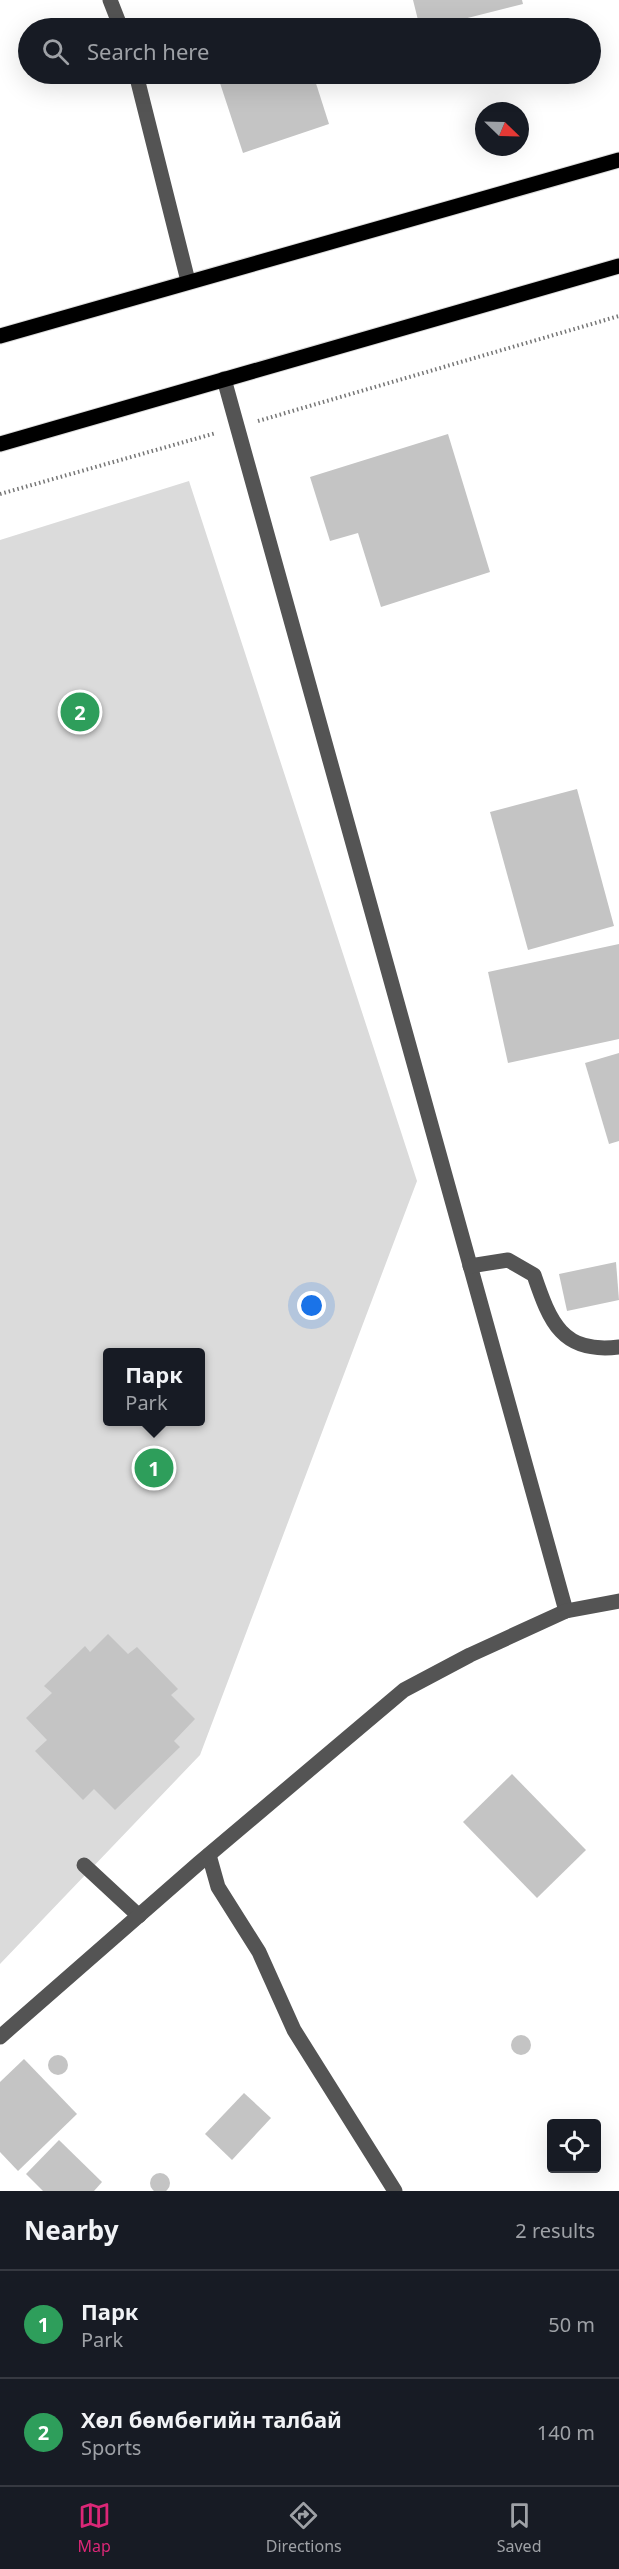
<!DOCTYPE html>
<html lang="en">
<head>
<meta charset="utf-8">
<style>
	:root { --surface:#171b24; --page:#20242c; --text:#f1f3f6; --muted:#9ea1a6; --line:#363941; --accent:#db2777 }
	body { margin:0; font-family:"Noto Sans",sans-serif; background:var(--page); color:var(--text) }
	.controls { position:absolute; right:18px; bottom:18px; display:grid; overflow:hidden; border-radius:6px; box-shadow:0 6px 24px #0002 }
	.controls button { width:54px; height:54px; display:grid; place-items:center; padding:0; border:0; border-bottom:2px solid var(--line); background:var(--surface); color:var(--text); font:30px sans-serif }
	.compass { position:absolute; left:475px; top:102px; width:54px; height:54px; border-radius:50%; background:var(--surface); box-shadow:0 6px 24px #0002; rotate:113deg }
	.you { position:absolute; left:312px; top:1306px; width:21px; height:21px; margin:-15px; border:4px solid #fff; border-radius:50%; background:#1a73e8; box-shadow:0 0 0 9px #1a73e833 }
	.badge { display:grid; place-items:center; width:39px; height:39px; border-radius:50%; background:var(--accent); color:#fff; font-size:20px; font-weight:700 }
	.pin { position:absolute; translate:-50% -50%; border:3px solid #fff; box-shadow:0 2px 6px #0006 }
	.popup { position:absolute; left:103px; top:1348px; width:102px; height:78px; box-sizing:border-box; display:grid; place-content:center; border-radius:6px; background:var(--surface); filter:drop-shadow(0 2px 4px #0005); font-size:20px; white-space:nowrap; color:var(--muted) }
	.popup b { font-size:22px; color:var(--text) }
	.popup::after { content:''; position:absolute; left:50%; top:100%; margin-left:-12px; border:12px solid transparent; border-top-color:var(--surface) }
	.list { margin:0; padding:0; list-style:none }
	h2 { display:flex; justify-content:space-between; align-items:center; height:78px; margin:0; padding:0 24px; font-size:26px }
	h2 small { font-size:20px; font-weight:400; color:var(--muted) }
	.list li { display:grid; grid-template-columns:39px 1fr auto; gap:18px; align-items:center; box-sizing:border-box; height:108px; padding:0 24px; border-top:2px solid var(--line) }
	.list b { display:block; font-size:22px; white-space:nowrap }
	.list p { margin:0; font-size:20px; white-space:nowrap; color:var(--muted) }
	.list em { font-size:20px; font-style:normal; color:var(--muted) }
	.icon { flex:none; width:33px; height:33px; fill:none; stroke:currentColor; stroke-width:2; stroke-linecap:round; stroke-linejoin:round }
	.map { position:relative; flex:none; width:619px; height:2191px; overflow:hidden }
	.search { position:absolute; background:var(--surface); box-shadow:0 6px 24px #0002; left:18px; right:18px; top:18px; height:66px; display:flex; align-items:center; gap:15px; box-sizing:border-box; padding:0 21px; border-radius:33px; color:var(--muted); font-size:22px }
	.sheet { height:294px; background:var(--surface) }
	nav { display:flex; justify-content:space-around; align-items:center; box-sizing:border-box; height:84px; border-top:2px solid var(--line); background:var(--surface); font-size:16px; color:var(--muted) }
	nav a { display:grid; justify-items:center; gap:3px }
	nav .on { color:var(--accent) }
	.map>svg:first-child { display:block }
	.green { fill:#dbdbdb; fill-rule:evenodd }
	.building { fill:#c4c4c4 }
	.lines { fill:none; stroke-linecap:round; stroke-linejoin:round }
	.major-casing { stroke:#dbdbdb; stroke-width:17 }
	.path { stroke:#767676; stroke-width:4; stroke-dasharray:1.5 3; stroke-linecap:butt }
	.minor { stroke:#545454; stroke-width:15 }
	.major { stroke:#000; stroke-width:15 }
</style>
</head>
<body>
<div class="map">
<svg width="619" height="2191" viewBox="0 0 619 2191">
	<rect width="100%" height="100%" fill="#fff"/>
	<path class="green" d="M189 481 417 1181 200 1755 0 1964V540ZM108 1352H201V1422H108Z"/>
	<g class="building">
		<polygon points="413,0 522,0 523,4 428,28 420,28"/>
		<polygon points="217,74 313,74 329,124 243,153"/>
		<polygon points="448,434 490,572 381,607 358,533 330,541 310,477"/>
		<polygon points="577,789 614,926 528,950 490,812"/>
		<polygon points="619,944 619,1039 508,1063 488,972"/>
		<polygon points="619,1053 619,1141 609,1144 585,1063"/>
		<polygon points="616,1262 619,1300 567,1311 559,1274"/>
		<polygon points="108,1634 128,1654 137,1647 178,1689 171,1695 195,1719 174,1741 180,1747 115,1810 94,1789 83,1800 35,1751 47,1740 26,1718 52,1693 44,1686 85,1646 90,1652"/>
		<polygon points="512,1774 586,1850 537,1898 463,1822"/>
		<circle cx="521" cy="2045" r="10"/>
		<circle cx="58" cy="2065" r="10"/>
		<polygon points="24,2059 77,2114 18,2171 0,2152 0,2082"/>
		<polygon points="244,2093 271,2118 232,2160 205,2134"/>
		<polygon points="59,2140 102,2182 94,2191 43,2191 26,2174"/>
		<circle cx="160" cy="2183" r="10"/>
	</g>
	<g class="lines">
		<defs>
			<g id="major">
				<polyline points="0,336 619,160"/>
				<polyline points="0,444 619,266"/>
			</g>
		</defs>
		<use href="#major" class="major-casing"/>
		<g class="path">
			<polyline points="258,421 619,316"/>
			<polyline points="0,494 216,433"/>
		</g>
		<g class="minor">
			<polyline points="110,0 121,28"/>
			<polyline points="136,74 188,281"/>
			<polyline points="224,379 566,1611"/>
			<path d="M470 1266 508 1260 534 1275C550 1322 562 1354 619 1347"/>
			<polyline points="209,1855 218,1887 259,1952 294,2030 395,2191"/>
			<polyline points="84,1865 139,1916"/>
			<polyline points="0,2037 199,1863 404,1690 470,1655 566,1611 619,1601"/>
		</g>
		<use href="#major" class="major"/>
	</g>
</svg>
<div class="controls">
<button><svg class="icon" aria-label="locate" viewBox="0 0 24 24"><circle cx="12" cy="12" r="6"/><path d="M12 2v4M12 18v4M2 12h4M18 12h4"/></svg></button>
</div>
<svg class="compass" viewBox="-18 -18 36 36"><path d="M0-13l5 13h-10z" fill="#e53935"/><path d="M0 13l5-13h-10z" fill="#9ea1a6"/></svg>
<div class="you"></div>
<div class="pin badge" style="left:154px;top:1468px;background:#2e9e5b">1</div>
<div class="popup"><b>Парк</b>Park</div>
<div class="pin badge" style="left:80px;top:712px;background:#2e9e5b">2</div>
<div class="search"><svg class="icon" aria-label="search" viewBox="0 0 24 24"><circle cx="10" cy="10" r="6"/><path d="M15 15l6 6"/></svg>Search here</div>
</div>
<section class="sheet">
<h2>Nearby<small>2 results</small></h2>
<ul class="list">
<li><span class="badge" style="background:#2e9e5b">1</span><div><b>Парк</b><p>Park</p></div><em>50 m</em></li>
<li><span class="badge" style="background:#2e9e5b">2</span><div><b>Хөл бөмбөгийн талбай</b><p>Sports</p></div><em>140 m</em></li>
</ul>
</section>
<nav>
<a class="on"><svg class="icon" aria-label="map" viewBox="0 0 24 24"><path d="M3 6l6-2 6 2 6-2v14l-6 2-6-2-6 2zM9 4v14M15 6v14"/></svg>Map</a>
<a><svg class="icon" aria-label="directions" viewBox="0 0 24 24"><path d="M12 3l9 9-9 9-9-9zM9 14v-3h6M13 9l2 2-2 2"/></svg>Directions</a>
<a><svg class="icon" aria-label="saved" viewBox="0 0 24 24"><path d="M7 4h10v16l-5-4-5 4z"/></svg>Saved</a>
</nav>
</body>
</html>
